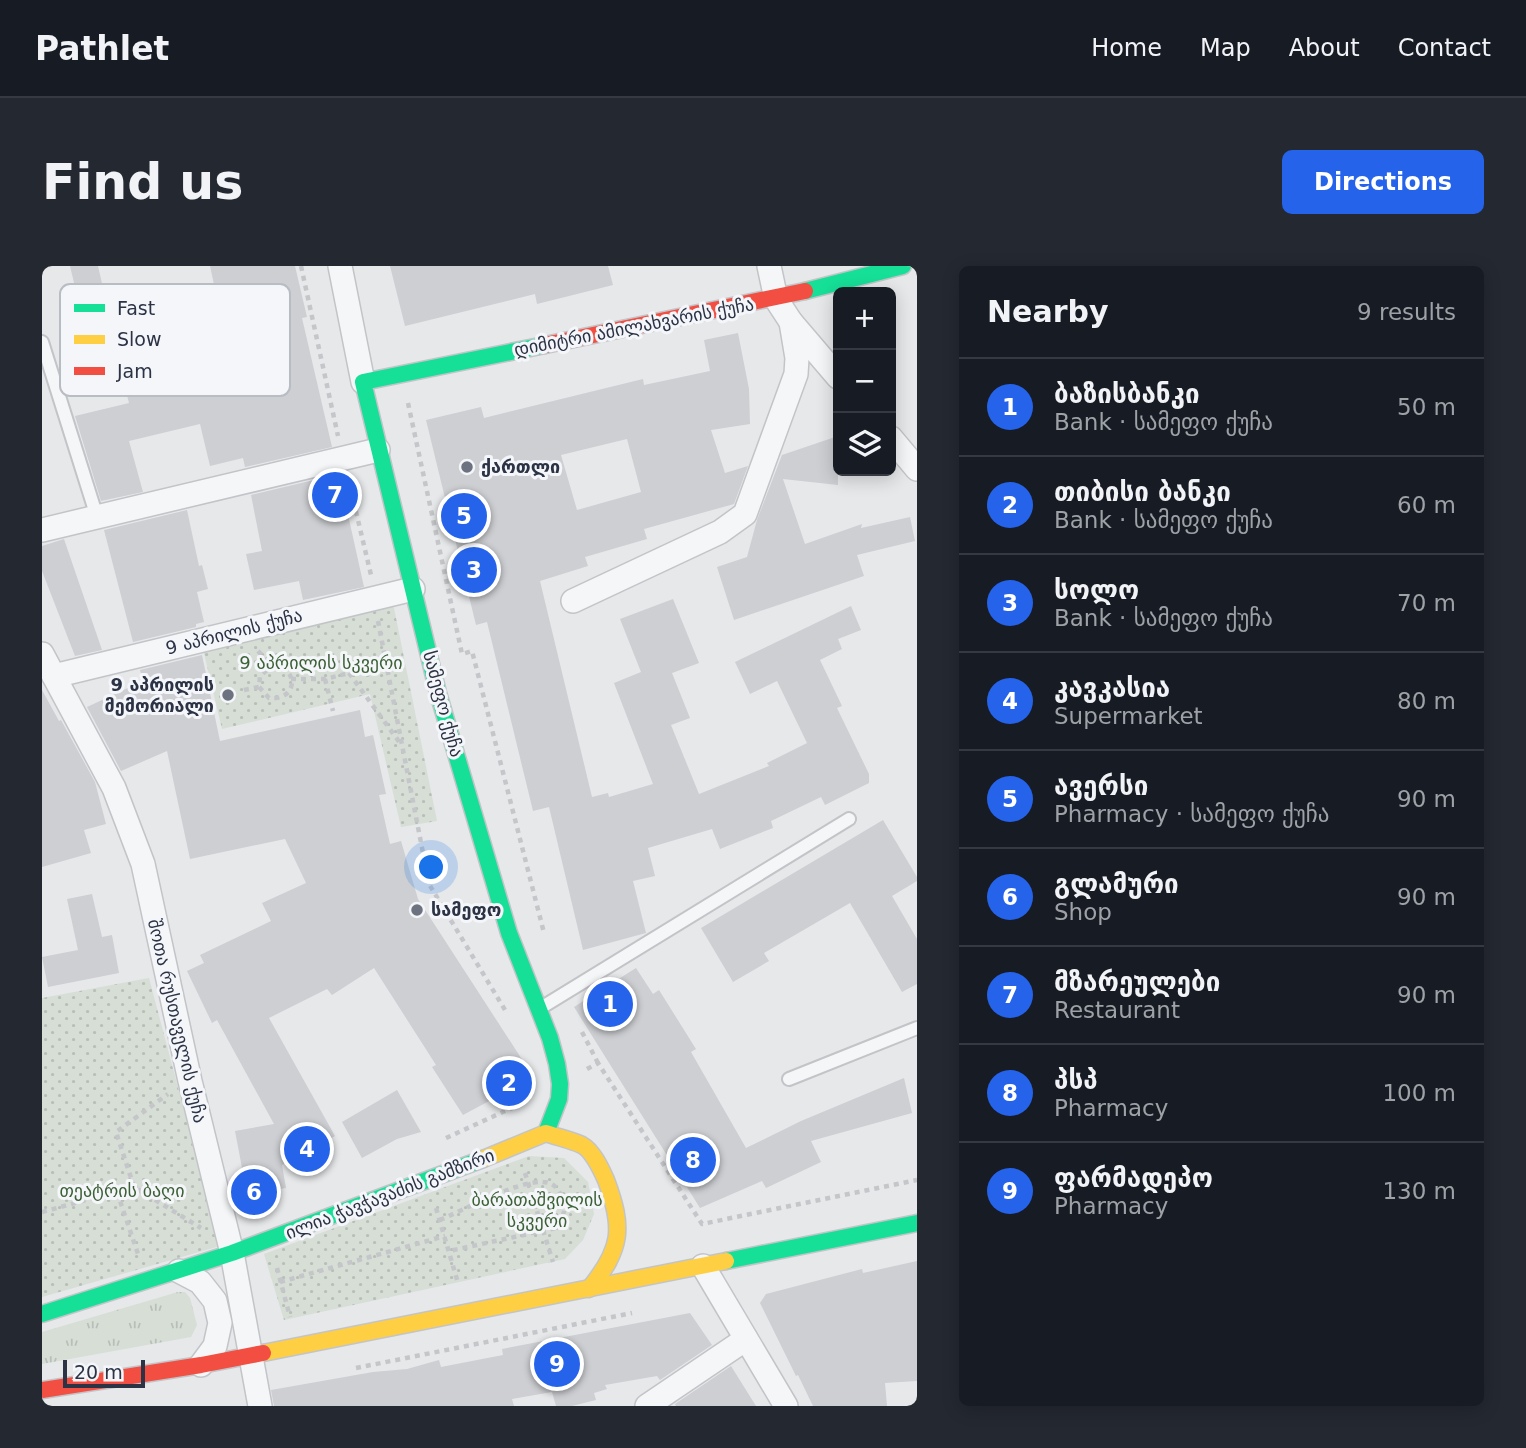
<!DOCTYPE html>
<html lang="en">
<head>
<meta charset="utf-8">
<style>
	:root { --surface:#171b24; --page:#242831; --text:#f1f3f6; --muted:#9ea1a6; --line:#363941; --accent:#2563eb }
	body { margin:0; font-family:"DejaVu Sans","Noto Sans Georgian",sans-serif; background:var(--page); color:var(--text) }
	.controls { position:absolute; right:21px; top:21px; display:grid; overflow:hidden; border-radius:10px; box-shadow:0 4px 18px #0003 }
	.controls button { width:63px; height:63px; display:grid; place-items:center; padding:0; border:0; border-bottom:2px solid var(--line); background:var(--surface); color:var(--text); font:35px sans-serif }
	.scale { position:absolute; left:21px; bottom:18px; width:82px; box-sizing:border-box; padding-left:7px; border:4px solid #2b3345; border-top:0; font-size:19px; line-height:24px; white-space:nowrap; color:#2b3345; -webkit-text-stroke:5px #f4f6f9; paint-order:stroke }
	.you { position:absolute; left:390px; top:602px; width:24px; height:24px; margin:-18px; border:5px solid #fff; border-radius:50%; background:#1a73e8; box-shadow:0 0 0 10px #1a73e833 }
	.badge { display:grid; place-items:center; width:46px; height:46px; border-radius:50%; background:var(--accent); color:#fff; font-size:23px; font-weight:700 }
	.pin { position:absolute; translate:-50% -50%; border:4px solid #fff; box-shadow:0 2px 7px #0006 }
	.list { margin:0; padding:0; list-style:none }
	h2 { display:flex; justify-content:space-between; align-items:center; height:91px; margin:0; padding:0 28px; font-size:30px }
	h2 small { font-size:23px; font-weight:400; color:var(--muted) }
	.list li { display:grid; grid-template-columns:46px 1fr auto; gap:21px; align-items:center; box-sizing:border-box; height:98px; padding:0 28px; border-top:2px solid var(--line) }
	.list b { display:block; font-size:26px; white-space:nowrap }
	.list p { margin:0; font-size:23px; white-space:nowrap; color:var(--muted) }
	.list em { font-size:23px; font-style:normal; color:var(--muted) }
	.icon { flex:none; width:38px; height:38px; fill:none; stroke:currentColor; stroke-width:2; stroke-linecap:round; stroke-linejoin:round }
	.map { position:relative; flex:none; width:875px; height:1140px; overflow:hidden; border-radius:10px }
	header { display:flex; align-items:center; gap:42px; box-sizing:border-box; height:98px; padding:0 35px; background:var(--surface); border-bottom:2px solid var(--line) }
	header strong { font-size:33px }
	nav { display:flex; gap:38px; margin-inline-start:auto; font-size:24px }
	.intro { display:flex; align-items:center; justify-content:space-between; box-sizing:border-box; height:168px; padding:0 42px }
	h1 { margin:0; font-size:49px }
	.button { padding:18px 32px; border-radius:10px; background:var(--accent); color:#fff; font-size:24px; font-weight:700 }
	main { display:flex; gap:42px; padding:0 42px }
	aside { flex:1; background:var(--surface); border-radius:10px; box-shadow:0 4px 18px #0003 }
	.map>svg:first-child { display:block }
	.grass { fill:url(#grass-tufts) }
	.park { fill:url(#park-dots) }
	.building { fill:#cdcfd2; fill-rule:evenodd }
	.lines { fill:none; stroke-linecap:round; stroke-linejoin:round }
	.lane-casing { stroke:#c3c4c8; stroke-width:16 }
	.street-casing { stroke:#c3c4c8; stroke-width:26 }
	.fast-casing { stroke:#c3c4c8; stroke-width:19 }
	.slow-casing { stroke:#c3c4c8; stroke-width:19 }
	.jam-casing { stroke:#c3c4c8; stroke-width:19 }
	.path { stroke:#c5c6ca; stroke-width:4.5; stroke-dasharray:5 5; stroke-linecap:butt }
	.lane { stroke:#f5f6f7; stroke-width:12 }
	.street { stroke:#f5f6f7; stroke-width:23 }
	.fast { stroke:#16e098; stroke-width:16 }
	.slow { stroke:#ffcf43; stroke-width:16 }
	.jam { stroke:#f24e42; stroke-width:16 }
	.poi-dot { fill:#6c727f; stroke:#f4f6f9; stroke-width:2.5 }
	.labels { text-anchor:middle; stroke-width:6; stroke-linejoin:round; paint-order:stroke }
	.street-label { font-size:18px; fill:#2b3345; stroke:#f4f6f9 }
	.poi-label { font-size:18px; font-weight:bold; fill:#2b3345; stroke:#f4f6f9; text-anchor:start }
	.park-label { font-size:18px; fill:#3d6137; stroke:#f4f6f9 }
	.key { fill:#f4f6f9; stroke:#b8bcc3; stroke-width:2 }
	.key-label { font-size:19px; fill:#2b3345 }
</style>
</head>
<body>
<header>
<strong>Pathlet</strong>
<nav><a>Home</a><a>Map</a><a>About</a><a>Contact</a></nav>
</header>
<div class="intro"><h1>Find us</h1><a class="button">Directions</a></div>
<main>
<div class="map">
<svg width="875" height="1140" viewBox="0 0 875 1140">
	<defs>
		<pattern id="grass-tufts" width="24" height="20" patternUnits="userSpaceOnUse" patternTransform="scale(1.75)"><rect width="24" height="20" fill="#d6ded6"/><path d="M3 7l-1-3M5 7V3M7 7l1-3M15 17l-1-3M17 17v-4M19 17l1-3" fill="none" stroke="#b8bfb9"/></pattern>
		<pattern id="park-dots" width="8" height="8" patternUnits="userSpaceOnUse" patternTransform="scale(1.75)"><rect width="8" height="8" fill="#d6ded6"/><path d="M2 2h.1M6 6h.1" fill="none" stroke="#b8bfb9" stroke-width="1.8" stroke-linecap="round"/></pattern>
	</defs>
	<rect width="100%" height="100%" fill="#e6e8ea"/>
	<polygon class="grass" points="136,1026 143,1026 148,1032 155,1059 149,1071 0,1098 0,1066"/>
	<g class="park">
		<polygon points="351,337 395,555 359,561 328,428 180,463 161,383"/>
		<polygon points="107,712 178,980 0,1031 0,732"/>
		<polygon points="487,890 522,892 546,916 552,948 541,974 523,993 242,1054 222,988"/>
	</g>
	<g class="building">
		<polygon points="28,0 56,0 64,35 38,42"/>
		<polygon points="168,0 253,0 265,51 260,52 290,181 203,201 201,192 168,200 158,158 87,175 101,226 59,235 33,150 87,137 64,51 173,23"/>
		<polygon points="348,0 566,0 571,19 495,38 493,28 363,60"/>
		<path d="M696 67 707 123 708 158 669 164 683 207 706 200 692 238 602 263 605 273 543 291 546 300 498 315 550 531 566 527 567 531 611 518 572 417 599 406 578 353 631 333 657 397 630 407 648 452 629 459 657 528 727 500 725 497 765 477 735 415 708 428 693 396 809 340 819 364 796 373 800 383 778 394 800 440 795 442 827 508V517L783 539 779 531 729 555 731 562 678 583 670 563 606 582 613 610 591 615 604 667 541 684 507 541 491 545 445 356 434 359 384 154 439 141 442 152 601 113 602 119 668 105 662 74ZM585 173 599 226 535 244 519 189Z"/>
		<polygon points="796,170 796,219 741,213 763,278 820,258 819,262 868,251 873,275 815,289 822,310 692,354 675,301 705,291 715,254 740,189"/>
		<polygon points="297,208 322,321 261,334 257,315 212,324 204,288 220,285 209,229"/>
		<polygon points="145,244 157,300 160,299 166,323 155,326 162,356 154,358 154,361 91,376 62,264"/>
		<polygon points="22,273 60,384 33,390 0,305 0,280"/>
		<polygon points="160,389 178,475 318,444 323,471 331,469 344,528 337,529 348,578 359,575 376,633 481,795 478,812 464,826 421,849 390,801 394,799 332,702 290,729 285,723 227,752 293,870 260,891 240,899 244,922 205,928 193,865 232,858 175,754 170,757 145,705 162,697 158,689 229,655 220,637 264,617 243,573 148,593 125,485 79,505 45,441 101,415 98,404"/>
		<polygon points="0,424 17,455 19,454 53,516 64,558 42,564 49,587 0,601"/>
		<polygon points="841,554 875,611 875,615 850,630 875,673 875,718 860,726 808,637 722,687 727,695 691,716 659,662"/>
		<polygon points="50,628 60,671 70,669 77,707 6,721 0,691 36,684 25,633"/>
		<polygon points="594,702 611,728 617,724 654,783 649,786 704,882 759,855 862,812 870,847 769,875 779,896 724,922 720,915 658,942 532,741"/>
		<polygon points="355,824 379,866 355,873 320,892 300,856"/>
		<polygon points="875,995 875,1115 843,1117 845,1140 771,1140 756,1109 754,1110 718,1037 724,1028 820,1003 821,1007"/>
		<polygon points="648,1047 670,1079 618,1114 615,1110 563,1119 565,1123 552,1127 554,1134 530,1140 514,1140 510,1126 470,1133 472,1140 232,1140 229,1124 331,1106 365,1103 397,1094 399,1101 461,1089 460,1083"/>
		<polygon points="689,1100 714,1140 634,1140 633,1138"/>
	</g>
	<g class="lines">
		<defs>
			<g id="lane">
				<polyline points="0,76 55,251"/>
				<polyline points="497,743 807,553"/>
				<polyline points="747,813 875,762"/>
			</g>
			<g id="street">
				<polyline points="298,0 321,116"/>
				<polyline points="727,0 734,33 749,56 796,111"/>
				<polyline points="849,172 875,203"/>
				<polyline points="0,264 336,184"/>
				<polyline points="531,335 678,266 703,248 754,108 755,92 749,56"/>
				<polyline points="0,388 72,522 101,598 148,815 190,987 218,1140"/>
				<polyline points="12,410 371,323"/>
				<polyline points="661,1000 744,1140"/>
				<polyline points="137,1005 158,1016 173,1035 178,1057 173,1080 159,1099"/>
				<polyline points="605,1140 704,1073"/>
			</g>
			<g id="fast">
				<polyline points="763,25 861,0"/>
				<polyline points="503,79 321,116 396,427 467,667 508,772 515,798 518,818 517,833 504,867"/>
				<polyline points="684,995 875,957"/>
				<polyline points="0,1048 190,987 441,893"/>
			</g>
			<g id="slow">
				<path d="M441 893 504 867C515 871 529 874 540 879 551 885 559 903 564 914 582 962 580 983 547 1023"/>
				<polyline points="221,1087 684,995"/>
			</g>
			<g id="jam">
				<polyline points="503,79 763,25"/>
				<polyline points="0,1124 159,1099 221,1087"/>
			</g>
		</defs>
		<use href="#lane" class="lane-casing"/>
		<use href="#street" class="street-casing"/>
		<use href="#fast" class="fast-casing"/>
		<use href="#slow" class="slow-casing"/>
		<use href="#jam" class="jam-casing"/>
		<g class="path">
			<polyline points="259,0 296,170"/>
			<polyline points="366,137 420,388 430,385 502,667"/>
			<polyline points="307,216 329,309"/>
			<polyline points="336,355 387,618 463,744"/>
			<path d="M216 385 230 400C258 401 256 435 227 432L217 421 218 410 230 400"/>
			<polyline points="307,407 358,477"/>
			<polyline points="249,413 283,413 344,398"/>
			<polyline points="283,413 291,445"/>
			<polyline points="202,424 217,421"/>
			<polyline points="540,766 556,797"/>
			<polyline points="545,803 556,797 660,958 875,914"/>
			<polyline points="404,872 485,835"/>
			<polyline points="483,907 511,996"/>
			<polyline points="92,921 74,866 126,828"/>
			<polyline points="75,926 96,988"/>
			<polyline points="394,942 416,1017"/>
			<polyline points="0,946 92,921 159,962"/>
			<path d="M398 954C421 944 478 914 501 916 511 916 517 923 520 932 525 944 521 952 514 962L407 985"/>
			<polyline points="235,1002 248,1051"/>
			<polyline points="238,1016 403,970"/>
			<polyline points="314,1102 590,1047"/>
		</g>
		<use href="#lane" class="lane"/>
		<use href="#street" class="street"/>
		<use href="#fast" class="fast"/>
		<use href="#slow" class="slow"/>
		<use href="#jam" class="jam"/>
	</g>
	<g class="poi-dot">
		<circle cx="425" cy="201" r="7"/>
		<circle cx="186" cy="429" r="7"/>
		<circle cx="375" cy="644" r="7"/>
	</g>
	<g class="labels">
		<g class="street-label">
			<text transform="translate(592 61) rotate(-11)" y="6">დიმიტრი ამილახვარის ქუჩა</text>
			<text transform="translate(192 366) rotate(-14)" y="6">9 აპრილის ქუჩა</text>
			<text transform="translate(401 438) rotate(75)" y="6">სამეფო ქუჩა</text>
			<text transform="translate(135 755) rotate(77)" y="6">შოთა რუსთაველის ქუჩა</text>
			<text transform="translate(348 928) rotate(-21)" y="6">ილია ჭავჭავაძის გამზირი</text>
		</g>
		<g class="poi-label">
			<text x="439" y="207">ქართლი</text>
			<text x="172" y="425" text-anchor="end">9 აპრილის<tspan x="172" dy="21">მემორიალი</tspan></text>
			<text x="389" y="650">სამეფო</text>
		</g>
		<g class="park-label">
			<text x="279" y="403">9 აპრილის სკვერი</text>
			<text x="80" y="931">თეატრის ბაღი</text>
			<text x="495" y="940">ბარათაშვილის<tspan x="495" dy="21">სკვერი</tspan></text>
		</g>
	</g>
	<rect x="18" y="18" width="230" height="112" rx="10" class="key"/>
	<rect x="32" y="38" width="31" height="8" fill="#16e098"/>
	<rect x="32" y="69" width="31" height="9" fill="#ffcf43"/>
	<rect x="32" y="101" width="31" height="8" fill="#f24e42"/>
	<g class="key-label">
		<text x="75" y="49">Fast</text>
		<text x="75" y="80">Slow</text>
		<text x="75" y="112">Jam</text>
	</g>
</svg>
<div class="controls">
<button>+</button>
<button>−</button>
<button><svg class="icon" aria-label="layers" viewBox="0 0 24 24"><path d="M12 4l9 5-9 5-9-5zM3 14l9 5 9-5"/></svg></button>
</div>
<div class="scale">20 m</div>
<div class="you"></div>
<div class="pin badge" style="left:568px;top:738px">1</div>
<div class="pin badge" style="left:467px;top:817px">2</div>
<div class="pin badge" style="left:432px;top:304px">3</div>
<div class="pin badge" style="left:265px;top:883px">4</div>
<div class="pin badge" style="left:422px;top:250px">5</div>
<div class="pin badge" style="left:212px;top:926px">6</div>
<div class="pin badge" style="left:293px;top:229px">7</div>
<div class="pin badge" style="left:651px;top:894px">8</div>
<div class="pin badge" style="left:515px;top:1098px">9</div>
</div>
<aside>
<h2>Nearby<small>9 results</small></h2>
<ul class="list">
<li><span class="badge">1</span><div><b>ბაზისბანკი</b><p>Bank · სამეფო ქუჩა</p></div><em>50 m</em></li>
<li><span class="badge">2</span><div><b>თიბისი ბანკი</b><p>Bank · სამეფო ქუჩა</p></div><em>60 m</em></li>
<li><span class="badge">3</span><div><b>სოლო</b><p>Bank · სამეფო ქუჩა</p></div><em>70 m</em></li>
<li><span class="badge">4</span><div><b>კავკასია</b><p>Supermarket</p></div><em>80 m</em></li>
<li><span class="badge">5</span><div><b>ავერსი</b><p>Pharmacy · სამეფო ქუჩა</p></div><em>90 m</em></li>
<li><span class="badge">6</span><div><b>გლამური</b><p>Shop</p></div><em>90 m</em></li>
<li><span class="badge">7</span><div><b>მზარეულები</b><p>Restaurant</p></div><em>90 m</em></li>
<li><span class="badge">8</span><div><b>პსპ</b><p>Pharmacy</p></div><em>100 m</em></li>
<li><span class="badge">9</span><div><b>ფარმადეპო</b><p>Pharmacy</p></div><em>130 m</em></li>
</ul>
</aside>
</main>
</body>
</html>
